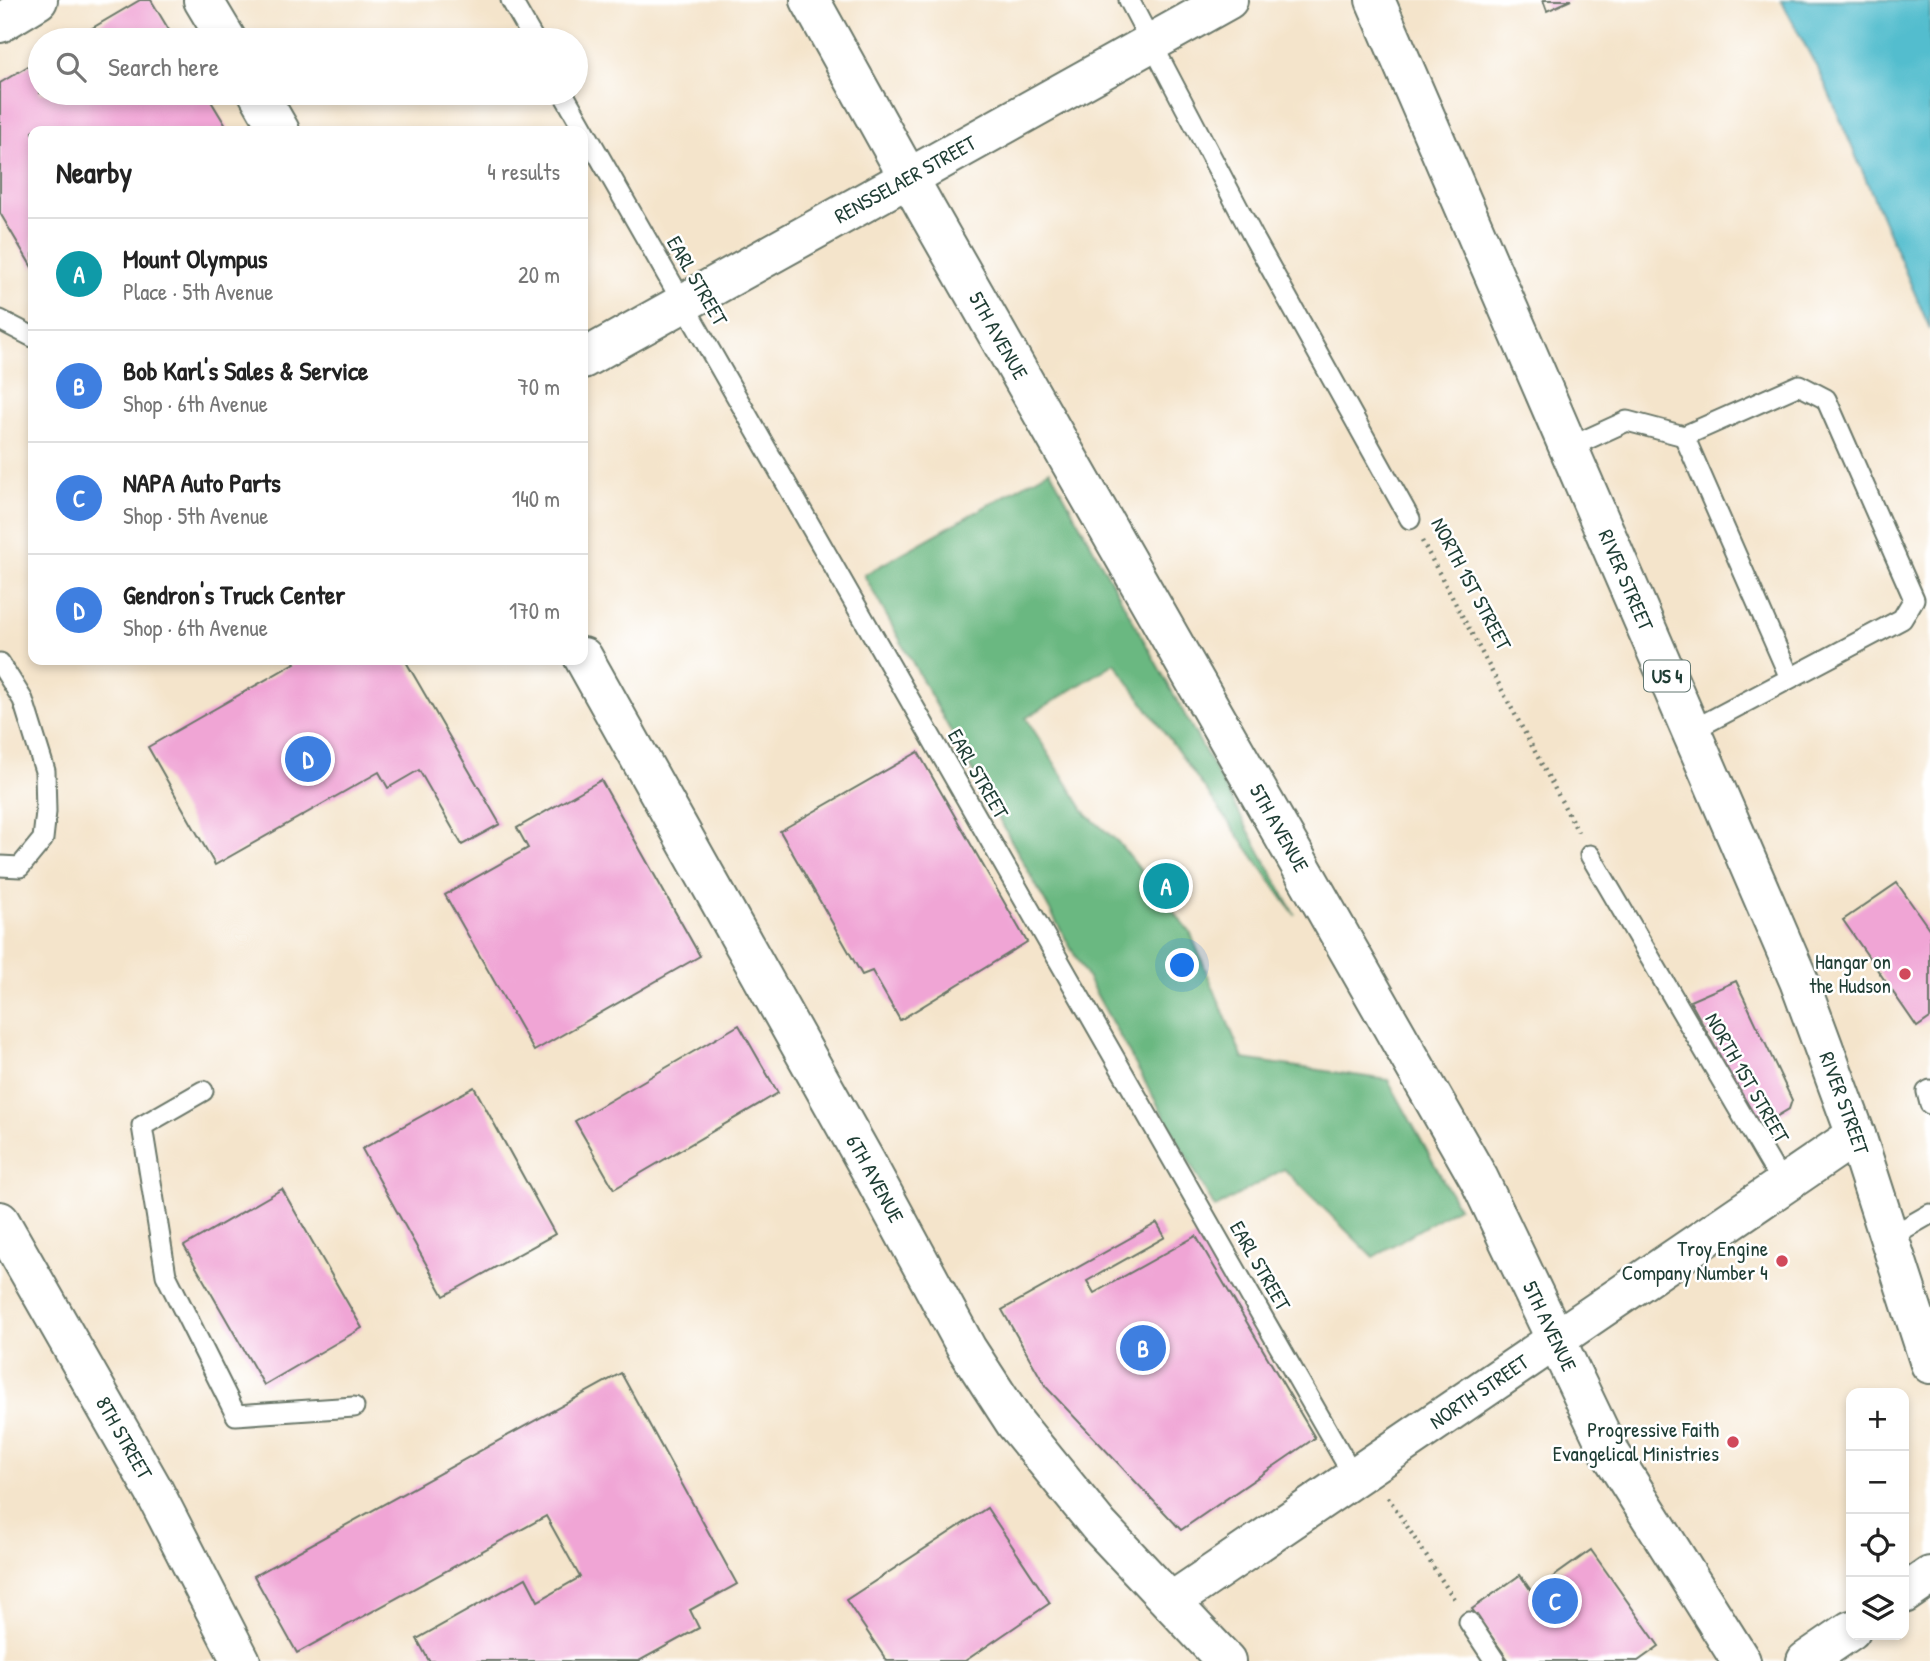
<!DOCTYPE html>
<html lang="en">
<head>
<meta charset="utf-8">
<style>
	:root { --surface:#fff; --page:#f6f6f6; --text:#222; --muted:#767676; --line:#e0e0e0; --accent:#d1495b }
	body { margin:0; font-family:"Patrick Hand",sans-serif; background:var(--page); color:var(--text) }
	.controls { position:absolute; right:21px; bottom:21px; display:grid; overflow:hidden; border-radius:14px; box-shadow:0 4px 10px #0003 }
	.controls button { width:63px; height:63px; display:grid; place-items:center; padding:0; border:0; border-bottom:2px solid var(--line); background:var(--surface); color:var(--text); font:35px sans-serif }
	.you { position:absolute; left:1183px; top:966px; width:24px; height:24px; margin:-18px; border:5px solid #fff; border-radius:50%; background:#1a73e8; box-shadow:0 0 0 10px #1a73e833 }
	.badge { display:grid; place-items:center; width:46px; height:46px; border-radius:50%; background:var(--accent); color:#fff; font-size:23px; font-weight:700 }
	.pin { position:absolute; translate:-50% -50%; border:4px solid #fff; box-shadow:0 2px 7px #0006 }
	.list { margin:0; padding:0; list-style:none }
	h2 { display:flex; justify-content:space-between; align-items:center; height:91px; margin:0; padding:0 28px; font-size:30px }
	h2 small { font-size:23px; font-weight:400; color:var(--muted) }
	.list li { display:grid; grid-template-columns:46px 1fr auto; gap:21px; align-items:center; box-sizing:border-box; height:112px; padding:0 28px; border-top:2px solid var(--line) }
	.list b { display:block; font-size:26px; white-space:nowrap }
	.list p { margin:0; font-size:23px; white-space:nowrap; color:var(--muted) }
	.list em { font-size:23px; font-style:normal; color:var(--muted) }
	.icon { flex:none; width:38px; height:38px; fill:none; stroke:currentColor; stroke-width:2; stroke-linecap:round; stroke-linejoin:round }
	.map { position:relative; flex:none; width:1930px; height:1661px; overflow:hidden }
	.search { position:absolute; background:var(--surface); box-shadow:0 4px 10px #0003; left:28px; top:28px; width:560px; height:77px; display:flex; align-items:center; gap:18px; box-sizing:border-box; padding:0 24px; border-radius:38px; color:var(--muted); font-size:26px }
	.panel { position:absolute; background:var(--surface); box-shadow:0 4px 10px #0003; left:28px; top:126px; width:560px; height:539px; border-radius:14px }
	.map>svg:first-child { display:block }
	.forest { fill:#6ab881; stroke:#447a5a; stroke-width:2 }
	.water { fill:#52bdce; stroke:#387d81; stroke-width:2 }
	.building { fill:#f0a5d5 }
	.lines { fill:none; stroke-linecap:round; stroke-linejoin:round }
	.service-casing { stroke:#6a7769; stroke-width:23 }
	.minor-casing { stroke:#6a7769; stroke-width:42 }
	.tertiary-casing { stroke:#6a7769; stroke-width:42 }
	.primary-casing { stroke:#6a7769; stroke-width:42 }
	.path { stroke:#6a7769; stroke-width:4.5; stroke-dasharray:2 5; stroke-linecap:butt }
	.service { stroke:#fff; stroke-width:19 }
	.minor { stroke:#fff; stroke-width:38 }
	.tertiary { stroke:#fff; stroke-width:38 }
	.primary { stroke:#fff; stroke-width:38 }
	.poi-dot { fill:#d1495b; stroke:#fff; stroke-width:2.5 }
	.labels { text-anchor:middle; stroke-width:5; stroke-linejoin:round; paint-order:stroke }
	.shield { fill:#fff; stroke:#627771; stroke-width:2 }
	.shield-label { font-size:19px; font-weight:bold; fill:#1f3d34 }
	.street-label { font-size:21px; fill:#1f3d34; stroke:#fff }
	.poi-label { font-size:21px; fill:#1f3d34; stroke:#fff; text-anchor:end }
</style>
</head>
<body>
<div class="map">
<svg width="1930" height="1661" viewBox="0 0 1930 1661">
	<rect width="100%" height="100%" fill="#fff"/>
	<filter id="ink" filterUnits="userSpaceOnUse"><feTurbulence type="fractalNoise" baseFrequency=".0143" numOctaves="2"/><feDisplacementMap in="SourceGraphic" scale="14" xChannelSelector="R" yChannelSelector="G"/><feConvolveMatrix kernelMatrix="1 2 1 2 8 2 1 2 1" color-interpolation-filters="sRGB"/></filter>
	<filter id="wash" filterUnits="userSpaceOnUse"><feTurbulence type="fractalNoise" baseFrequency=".00686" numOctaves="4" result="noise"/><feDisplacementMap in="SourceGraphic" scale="28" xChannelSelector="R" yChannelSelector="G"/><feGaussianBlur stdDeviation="1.57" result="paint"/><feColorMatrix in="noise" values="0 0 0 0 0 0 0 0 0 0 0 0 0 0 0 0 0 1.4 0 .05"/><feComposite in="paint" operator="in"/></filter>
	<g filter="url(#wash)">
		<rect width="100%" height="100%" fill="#f4e4cb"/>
		<polygon class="forest" points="1050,470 1295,915 1115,663 1026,718 1087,815 1118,842 1190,932 1243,1059 1388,1080 1458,1207 1373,1257 1284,1169 1215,1208 864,575"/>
		<polygon class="water" points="1781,0 1930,0 1930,329 1822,77"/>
		<g id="blocks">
			<g class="building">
				<polygon points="140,0 151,0 175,40 72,40"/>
				<polygon points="1543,0 1571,0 1547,11"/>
				<polygon points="40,59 40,93 206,93 229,131 33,131 33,269 0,213 0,83"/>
				<polygon points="293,660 405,660 500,824 462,845 419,770 388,788 379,772 215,865 148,747 295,663"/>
				<polygon points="918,752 1027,942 900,1020 872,971 862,975 780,831"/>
				<polygon points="601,780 700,956 534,1051 445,895 528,848 517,828"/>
				<polygon points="1897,883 1930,930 1930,1018 1917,1027 1843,920"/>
				<polygon points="1736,981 1792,1100 1789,1109 1759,1127 1690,1001"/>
				<polygon points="739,1025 778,1093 614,1189 575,1121"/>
				<polygon points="474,1087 555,1234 444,1296 362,1149"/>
				<polygon points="282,1189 362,1328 264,1385 184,1246"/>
				<polygon points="1157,1223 1165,1237 1087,1281 1094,1293 1196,1236 1315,1438 1181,1530 1046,1387 1002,1310"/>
				<polygon points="621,1373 737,1584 690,1610 699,1628 639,1661 429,1661 417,1639 526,1578 538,1601 580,1577 546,1516 297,1653 254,1576"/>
				<polygon points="987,1508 1050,1603 965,1661 887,1661 846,1600"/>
				<polygon points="1591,1550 1659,1646 1638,1661 1509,1661 1472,1609 1520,1575 1532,1592"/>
			</g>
		</g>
	</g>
	<g filter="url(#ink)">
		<use href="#blocks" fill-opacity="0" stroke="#6a7769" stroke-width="2"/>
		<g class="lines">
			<defs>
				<g id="service">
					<polyline points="511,0 534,40"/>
					<polyline points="1129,0 1255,240 1410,519"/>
					<polyline points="563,93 1354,1477"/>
					<polyline points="0,320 33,337"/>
					<polyline points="1568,448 1627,421 1684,436"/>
					<polyline points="0,663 23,700 45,771 46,812 43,839 20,867 0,866"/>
					<polyline points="1691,731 1902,619 1914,599 1826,399 1799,385 1684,436 1790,678"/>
					<polyline points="1590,855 1783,1185"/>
					<polyline points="1930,1090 1927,1092 1930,1104"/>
					<polyline points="203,1091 142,1126 166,1275 236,1415 354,1407"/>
					<polyline points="1888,1238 1930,1214"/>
					<polyline points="1469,1622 1495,1661"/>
				</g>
				<g id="minor">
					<path id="s1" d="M810 0 927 211 1479 1179 1609 1451 1741 1661"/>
					<polyline points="0,23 38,0"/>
					<path id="s2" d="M583 359 1228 0"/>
					<path id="s3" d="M0 1221 154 1491 241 1661"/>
					<polyline points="1904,1594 1930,1576"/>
					<path id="s4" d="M1171 1602 1856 1135"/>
					<polyline points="1806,1661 1851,1630"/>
				</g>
				<g id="tertiary">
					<polyline points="203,0 227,40"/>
					<polyline points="258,93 280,131"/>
					<path id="s5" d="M583 657 868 1166 967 1349 1015 1423 1099 1526 1226 1661"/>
				</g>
				<g id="primary">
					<path id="s6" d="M1375 0 1799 981 1856 1135 1930 1364"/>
				</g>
			</defs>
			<use href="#service" class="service-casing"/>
			<use href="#minor" class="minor-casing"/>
			<use href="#tertiary" class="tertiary-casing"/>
			<use href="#primary" class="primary-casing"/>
			<g class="path">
				<polyline points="1422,541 1578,832"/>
				<polyline points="1388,1497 1456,1602"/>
			</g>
			<use href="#service" class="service"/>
			<use href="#minor" class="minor"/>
			<use href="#tertiary" class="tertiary"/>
			<use href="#primary" class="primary"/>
		</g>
	</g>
	<g class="poi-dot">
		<circle cx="1905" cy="974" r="7"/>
		<circle cx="1782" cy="1261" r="7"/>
		<circle cx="1733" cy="1442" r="7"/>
	</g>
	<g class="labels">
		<rect class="shield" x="1644" y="660.5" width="46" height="31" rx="5"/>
		<g class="shield-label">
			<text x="1667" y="683">US 4</text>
		</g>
		<g class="street-label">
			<text dy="7" stroke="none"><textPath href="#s2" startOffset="369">RENSSELAER STREET</textPath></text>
			<text transform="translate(697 281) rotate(60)" y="7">EARL STREET</text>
			<text dy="7" stroke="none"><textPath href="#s1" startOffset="385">5TH AVENUE</textPath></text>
			<text dy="7" stroke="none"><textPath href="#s6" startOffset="632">RIVER STREET</textPath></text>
			<text transform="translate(1471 584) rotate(62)" y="7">NORTH 1ST STREET</text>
			<text transform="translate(978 774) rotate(60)" y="7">EARL STREET</text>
			<text dy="7" stroke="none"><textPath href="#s1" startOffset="952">5TH AVENUE</textPath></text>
			<text transform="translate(1747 1078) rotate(60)" y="7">NORTH 1ST STREET</text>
			<text dy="7" stroke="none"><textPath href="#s6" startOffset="1199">RIVER STREET</textPath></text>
			<text dy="7" stroke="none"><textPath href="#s5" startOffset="598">6TH AVENUE</textPath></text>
			<text transform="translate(1260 1266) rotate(60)" y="7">EARL STREET</text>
			<text dy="7" stroke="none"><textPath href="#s1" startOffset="1519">5TH AVENUE</textPath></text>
			<text dy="7" stroke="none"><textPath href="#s4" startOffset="373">NORTH STREET</textPath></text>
			<text dy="7" stroke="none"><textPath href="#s3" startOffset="250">8TH STREET</textPath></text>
		</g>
		<g class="poi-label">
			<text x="1891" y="969">Hangar on<tspan x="1891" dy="24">the Hudson</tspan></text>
			<text x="1768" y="1256">Troy Engine<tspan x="1768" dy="24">Company Number 4</tspan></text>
			<text x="1719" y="1437">Progressive Faith<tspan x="1719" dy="24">Evangelical Ministries</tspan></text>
		</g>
	</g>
</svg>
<div class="controls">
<button>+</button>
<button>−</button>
<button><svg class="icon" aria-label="locate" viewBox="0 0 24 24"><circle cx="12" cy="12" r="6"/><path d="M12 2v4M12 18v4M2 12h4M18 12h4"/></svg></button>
<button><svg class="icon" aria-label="layers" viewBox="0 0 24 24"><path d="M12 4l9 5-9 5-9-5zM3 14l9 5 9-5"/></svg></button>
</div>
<div class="you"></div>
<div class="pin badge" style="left:1166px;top:886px;background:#0f9aa8">A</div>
<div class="pin badge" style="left:1143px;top:1348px;background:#3f7fe0">B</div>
<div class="pin badge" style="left:1555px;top:1601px;background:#3f7fe0">C</div>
<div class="pin badge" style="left:308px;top:759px;background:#3f7fe0">D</div>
<div class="search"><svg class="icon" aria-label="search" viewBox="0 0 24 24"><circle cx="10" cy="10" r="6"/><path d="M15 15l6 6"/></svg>Search here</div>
<section class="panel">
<h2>Nearby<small>4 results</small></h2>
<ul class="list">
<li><span class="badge" style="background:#0f9aa8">A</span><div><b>Mount Olympus</b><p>Place · 5th Avenue</p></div><em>20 m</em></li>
<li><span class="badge" style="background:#3f7fe0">B</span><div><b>Bob Karl's Sales &amp; Service</b><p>Shop · 6th Avenue</p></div><em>70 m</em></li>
<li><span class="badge" style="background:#3f7fe0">C</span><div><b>NAPA Auto Parts</b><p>Shop · 5th Avenue</p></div><em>140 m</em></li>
<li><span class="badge" style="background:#3f7fe0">D</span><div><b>Gendron's Truck Center</b><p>Shop · 6th Avenue</p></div><em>170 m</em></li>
</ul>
</section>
</div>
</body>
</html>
